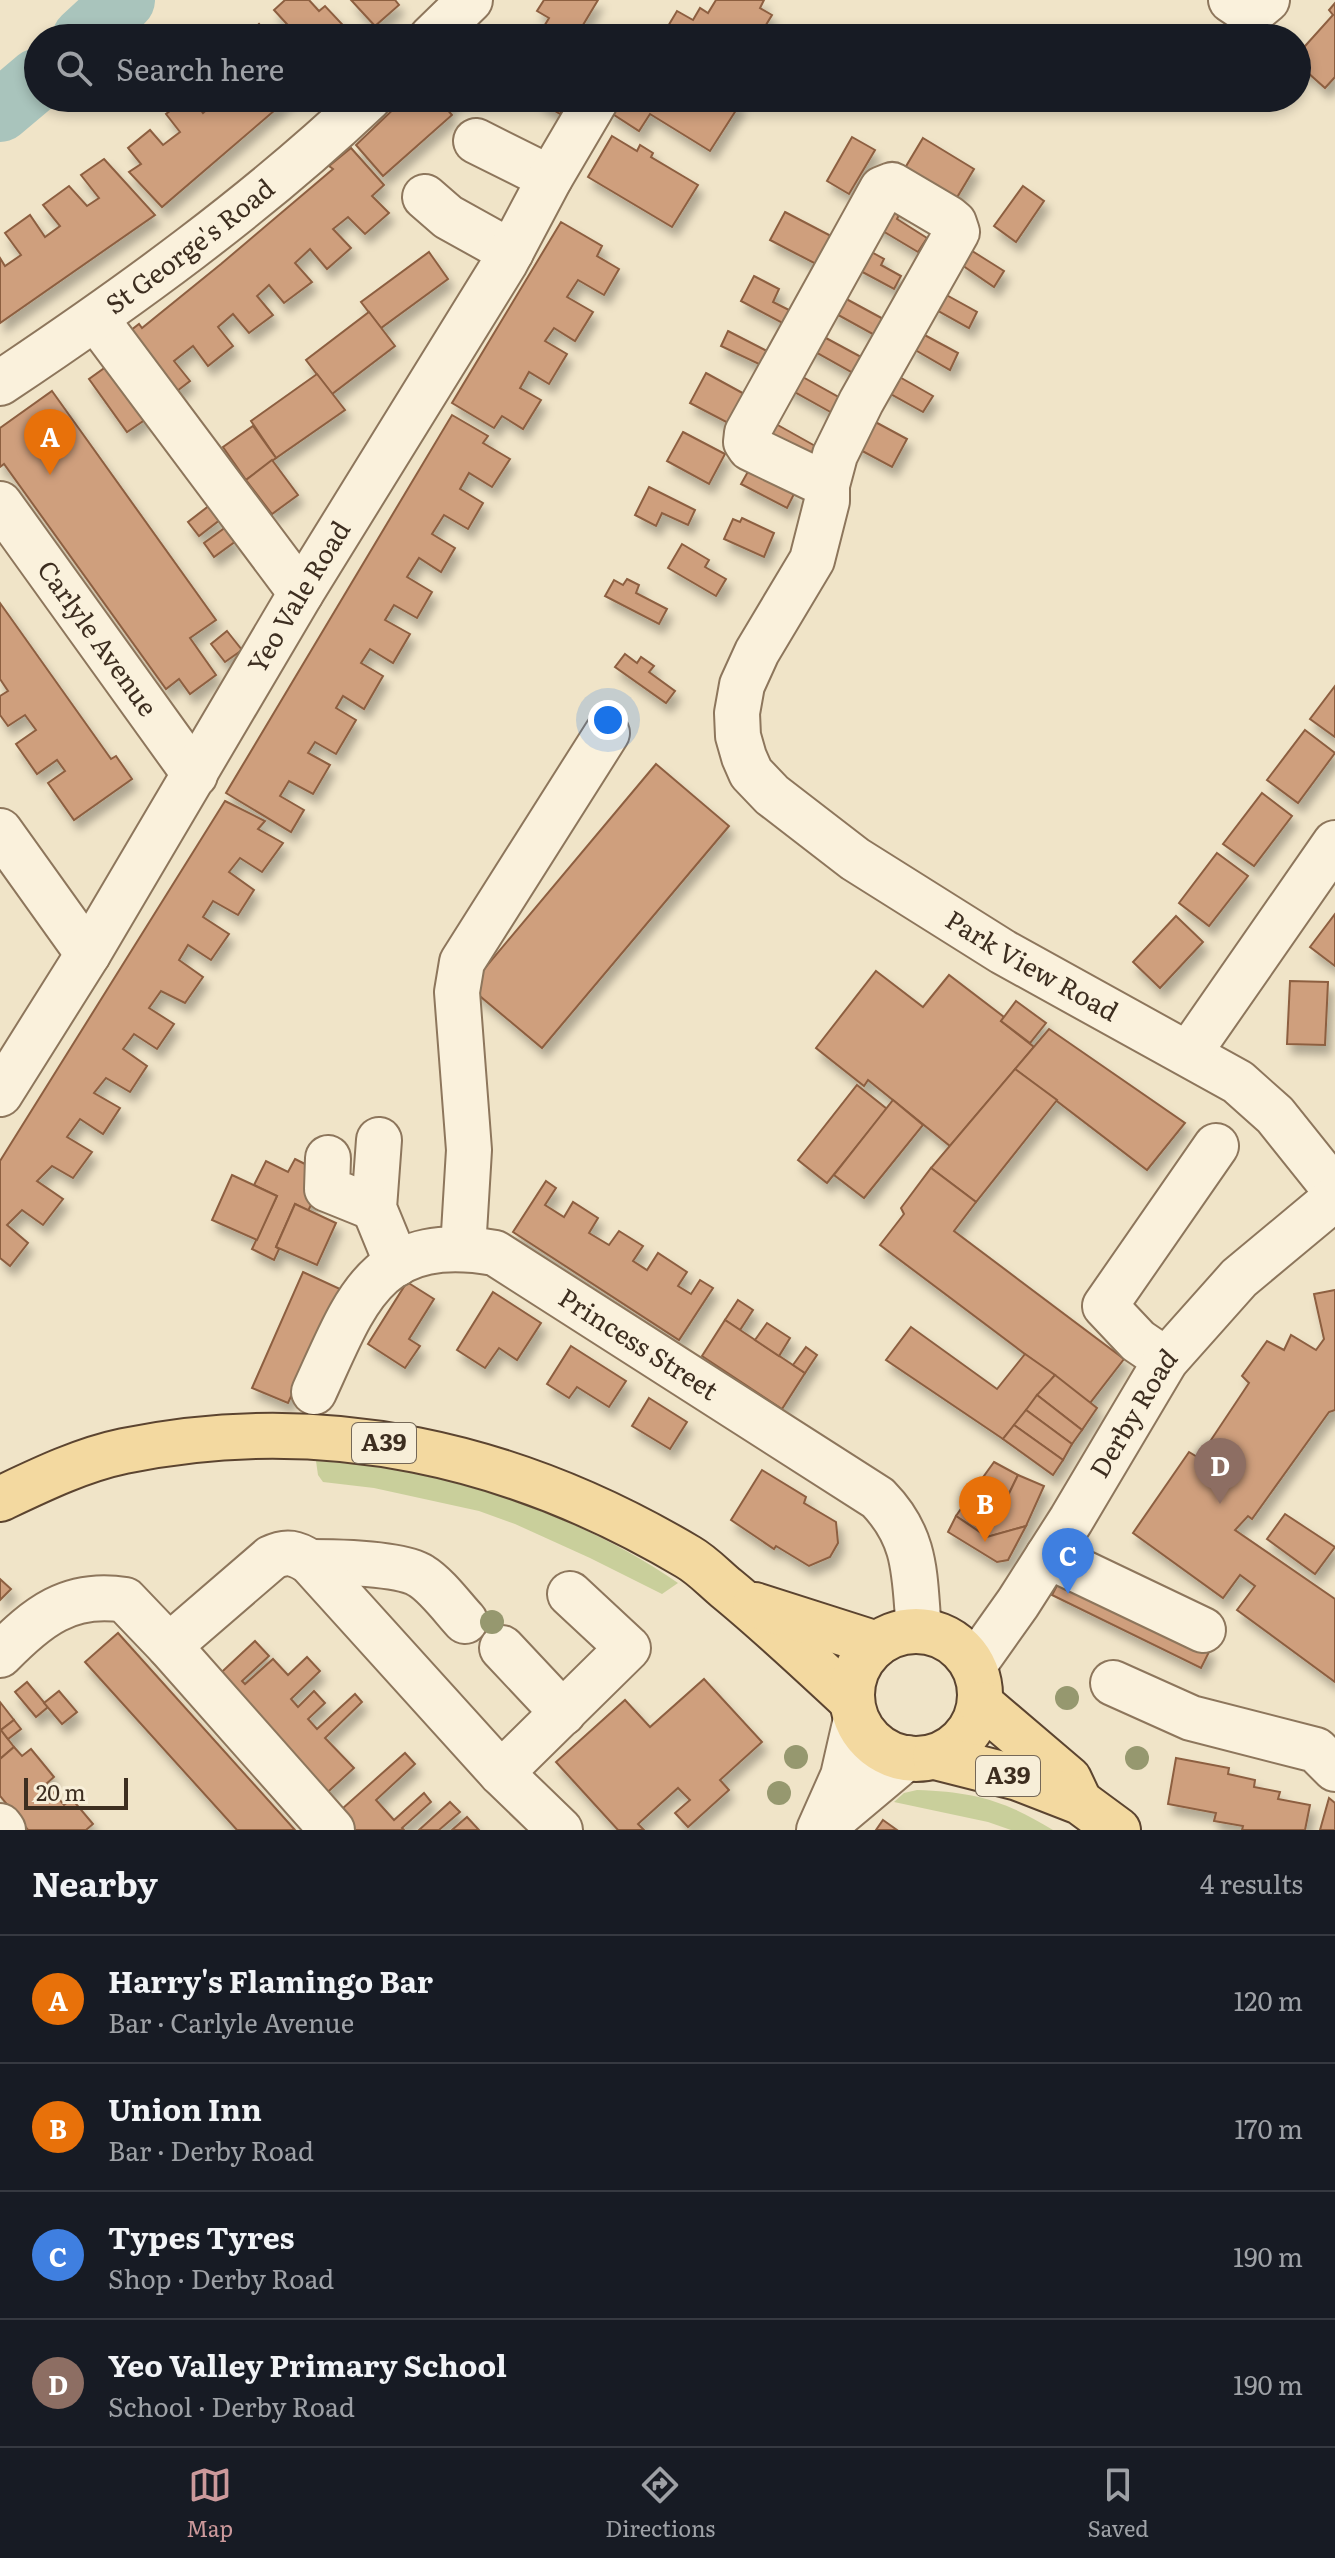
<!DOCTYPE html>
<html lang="en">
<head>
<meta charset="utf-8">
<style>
	:root { --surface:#171b24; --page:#242831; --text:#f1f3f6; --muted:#9ea1a6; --line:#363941; --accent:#cc999b }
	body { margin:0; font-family:Literata,serif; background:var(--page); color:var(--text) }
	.scale { position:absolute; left:24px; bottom:20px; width:104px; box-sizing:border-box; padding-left:8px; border:4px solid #3d2e20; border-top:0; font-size:22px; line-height:28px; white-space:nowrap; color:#3d2e20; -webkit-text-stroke:6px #f7eed8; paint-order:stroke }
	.you { position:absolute; left:608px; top:720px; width:28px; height:28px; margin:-20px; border:6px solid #fff; border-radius:50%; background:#1a73e8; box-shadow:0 0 0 12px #1a73e833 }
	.badge { display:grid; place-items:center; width:52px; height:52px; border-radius:50%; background:var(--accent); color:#fff; font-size:26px; font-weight:700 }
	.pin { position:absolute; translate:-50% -66px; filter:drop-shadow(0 2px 4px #0008) }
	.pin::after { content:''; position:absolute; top:42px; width:28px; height:24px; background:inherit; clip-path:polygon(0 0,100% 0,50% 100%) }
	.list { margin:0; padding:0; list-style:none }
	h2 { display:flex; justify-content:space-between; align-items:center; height:104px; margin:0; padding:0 32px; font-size:34px }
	h2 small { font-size:26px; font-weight:400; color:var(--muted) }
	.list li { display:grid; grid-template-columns:52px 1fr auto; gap:24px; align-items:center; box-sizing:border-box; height:128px; padding:0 32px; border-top:2px solid var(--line) }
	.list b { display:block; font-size:30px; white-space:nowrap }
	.list p { margin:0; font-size:26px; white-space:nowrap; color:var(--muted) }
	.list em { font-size:26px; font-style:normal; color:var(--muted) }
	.icon { flex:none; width:44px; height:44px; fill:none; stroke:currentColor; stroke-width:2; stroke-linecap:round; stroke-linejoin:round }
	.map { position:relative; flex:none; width:1335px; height:1830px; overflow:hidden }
	.search { position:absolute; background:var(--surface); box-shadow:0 4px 12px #0003; left:24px; right:24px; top:24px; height:88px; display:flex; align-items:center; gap:20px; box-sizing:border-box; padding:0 28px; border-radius:44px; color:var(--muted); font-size:30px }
	.sheet { height:616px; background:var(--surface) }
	nav { display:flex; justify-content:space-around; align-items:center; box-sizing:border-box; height:112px; border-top:2px solid var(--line); background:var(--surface); font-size:22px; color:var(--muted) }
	nav a { display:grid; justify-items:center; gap:4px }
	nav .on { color:var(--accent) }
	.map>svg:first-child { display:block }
	.green { fill:#c9cf9b }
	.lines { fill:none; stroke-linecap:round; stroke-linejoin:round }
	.river { stroke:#a9c4bc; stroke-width:62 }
	.building { fill:#cf9f7d; stroke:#8d5f41; stroke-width:2; filter:url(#shadow) }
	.minor-casing { stroke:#8d765c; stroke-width:48 }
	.major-casing { stroke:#5b4430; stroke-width:48 }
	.minor { stroke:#faf1dc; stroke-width:44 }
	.major { stroke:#f3d9a0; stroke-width:44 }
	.tree { fill:#96986f }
	.labels { text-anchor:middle; stroke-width:7; stroke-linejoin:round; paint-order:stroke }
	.shield { fill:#f7eed8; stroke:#756857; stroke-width:2 }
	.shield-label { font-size:24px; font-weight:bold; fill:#3d2e20 }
	.street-label { font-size:26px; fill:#3d2e20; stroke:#f7eed8 }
</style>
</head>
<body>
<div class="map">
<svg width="1335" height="1830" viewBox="0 0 1335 1830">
	<defs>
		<filter id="shadow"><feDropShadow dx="5" dy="9" stdDeviation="4" flood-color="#0004"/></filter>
	</defs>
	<rect width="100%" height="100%" fill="#f0e4c8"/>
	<g class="green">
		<path d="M316 1461C439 1467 577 1513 678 1583L662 1594 590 1558 515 1524 479 1511 374 1488 323 1482 318 1475Z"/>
		<path d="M917 1790C974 1792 1004 1800 1053 1830H1011L988 1822 894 1802 904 1793Z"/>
	</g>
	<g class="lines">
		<g class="river">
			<polyline points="83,38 124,0"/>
			<polyline points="0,111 38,79"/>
		</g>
	</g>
	<g class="building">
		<polygon points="285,0 309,0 319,11 325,6 355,38 291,38 296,34 274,10"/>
		<polygon points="351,0 395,0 399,5 375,26"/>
		<polygon points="544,0 598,0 577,35 582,38 537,38 549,18 537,11"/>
		<polygon points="716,0 764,0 760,8 772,15 758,38 672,38 664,33 677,11 693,20 700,8 708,13"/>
		<polygon points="1335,3 1335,77 1325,88 1297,63 1297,55 1333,15 1329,10"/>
		<polygon points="259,24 271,38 244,38"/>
		<polygon points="187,98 192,98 203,113 220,98 289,98 162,207 129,172 141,164 128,148 150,130 163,145 180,132 166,114"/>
		<polygon points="405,98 457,98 446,108 452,115 383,176 356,145"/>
		<polygon points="540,98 570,98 560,114 538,101"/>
		<polygon points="616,98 730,98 740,104 710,151 650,114 639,131 608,111"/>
		<polygon points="612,136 637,151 640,145 653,153 651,157 698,185 672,227 588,177"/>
		<polygon points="852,137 875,150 849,194 827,181"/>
		<polygon points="923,138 974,169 956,199 905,168"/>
		<polygon points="351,148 384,185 372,196 389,213 365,234 348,217 333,229 351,248 327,269 310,249 295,263 312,282 284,303 269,285 257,296 273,315 249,333 233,314 218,327 233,346 208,366 193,346 174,361 190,381 168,398 117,341 139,324 142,328 221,264 333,169 329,166"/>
		<polygon points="104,159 155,215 0,323 0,258 5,266 21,255 5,233 30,215 45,237 60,226 43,205 69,186 87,206 99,198 81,175"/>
		<polygon points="1023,186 1044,201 1016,242 994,226"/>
		<polygon points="884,203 900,213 897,219 927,238 918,252 871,224"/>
		<polygon points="785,212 831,236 816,264 770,240"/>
		<polygon points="561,222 602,246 597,256 619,269 604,295 578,280 567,297 593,312 575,341 554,328 545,341 567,354 549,384 529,372 520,388 541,400 523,429 502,416 494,428 452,403"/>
		<polygon points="866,249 884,259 881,265 901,276 894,289 855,268"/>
		<polygon points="969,249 1004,271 994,287 959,263"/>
		<polygon points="429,252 448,279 381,328 361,302"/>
		<polygon points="754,276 779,289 773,302 799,315 792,328 741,301"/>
		<polygon points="941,292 977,312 969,328 933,308"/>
		<polygon points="839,295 887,321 878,337 831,311"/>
		<polygon points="369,312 395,346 332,394 306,360"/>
		<polygon points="728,331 767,351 761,365 721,346"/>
		<polygon points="813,331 863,358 855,374 805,346"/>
		<polygon points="919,332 958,353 950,370 910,347"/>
		<polygon points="110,364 149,417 127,432 89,379"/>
		<polygon points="792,371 842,399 834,414 784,386"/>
		<polygon points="889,371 933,396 923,412 880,388"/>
		<polygon points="706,373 748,396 732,425 690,403"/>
		<polygon points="317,374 345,410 276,458 251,421"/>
		<polygon points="52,391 216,620 190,638 216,675 190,694 179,679 166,689 4,464 0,467 0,428"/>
		<polygon points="452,415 488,436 483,443 510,459 492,487 469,473 460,489 483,503 468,529 444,515 432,534 455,548 441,572 419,558 407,577 432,592 417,618 394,605 385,620 410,634 393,663 370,649 361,663 383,676 364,709 343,696 336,708 356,720 336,754 315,742 308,753 330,765 313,794 289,781 280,796 304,810 291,832 226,793"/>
		<polygon points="868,418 907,439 892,467 853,446"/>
		<polygon points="767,419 817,447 808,462 759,435"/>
		<polygon points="253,426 276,458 246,480 223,447"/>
		<polygon points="683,432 725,454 709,484 667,461"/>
		<polygon points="272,460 298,495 272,514 246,480"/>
		<polygon points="750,468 795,492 787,508 741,484"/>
		<polygon points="649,487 695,510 688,525 662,513 656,526 635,515"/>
		<polygon points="210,505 221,519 199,536 188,522"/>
		<polygon points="742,518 774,533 764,557 724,539 733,519 740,522"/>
		<polygon points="226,527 236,541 214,557 204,543"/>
		<polygon points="682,544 709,560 705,567 726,579 716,596 668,568"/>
		<polygon points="627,579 639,585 636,593 667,609 659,624 605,596 614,580 623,585"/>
		<polygon points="0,603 111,759 116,756 132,779 74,820 48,783 65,771 57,760 37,774 16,744 36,730 25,715 8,726 0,715 0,696 8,691 0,679"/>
		<polygon points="227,631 242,650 225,662 211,644"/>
		<polygon points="625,654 637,663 641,657 654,666 649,672 675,691 666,703 615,667"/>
		<polygon points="1335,686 1335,737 1310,719"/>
		<polygon points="1305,730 1335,753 1298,803 1267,780"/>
		<polygon points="656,764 729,826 542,1048 469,987"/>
		<polygon points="1262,793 1292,816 1254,866 1223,844"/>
		<polygon points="225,801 265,821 258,829 283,843 262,872 240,858 229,872 254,890 238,915 213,901 203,917 229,934 211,960 188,945 179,960 203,977 185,1003 161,991 149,1008 174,1024 157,1049 134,1034 123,1049 147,1066 130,1092 106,1078 94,1093 120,1108 103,1134 80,1119 67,1137 92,1152 73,1178 52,1166 37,1181 63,1199 43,1225 22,1210 7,1225 28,1243 10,1266 0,1258 0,1161"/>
		<polygon points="1217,853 1248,876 1209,926 1179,903"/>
		<polygon points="1335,914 1335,966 1310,947"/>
		<polygon points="1176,916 1203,942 1160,988 1133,962"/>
		<polygon points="876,971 923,1007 949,975 1004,1017 1001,1021 1034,1047 950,1146 868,1080 864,1086 816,1048"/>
		<polygon points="1290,981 1328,982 1325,1045 1287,1044"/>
		<polygon points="1016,1001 1046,1023 1030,1043 1001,1021"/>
		<polygon points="1049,1029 1185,1123 1147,1170 1015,1069"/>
		<polygon points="1015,1069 1057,1100 976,1202 931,1168"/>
		<polygon points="857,1085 887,1109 827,1183 798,1160"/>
		<polygon points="893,1100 923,1125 864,1198 834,1175"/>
		<polygon points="295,1159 315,1169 320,1186 308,1211 295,1204 276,1247 279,1249 274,1260 252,1249 277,1196 254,1185 266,1161 288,1172"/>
		<polygon points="931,1168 976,1202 954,1231 1124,1359 1090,1403 880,1245 904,1214 901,1208"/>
		<polygon points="232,1175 277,1196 257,1240 212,1220"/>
		<polygon points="546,1181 556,1188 545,1205 564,1217 573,1202 598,1218 589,1233 609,1245 619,1231 643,1246 633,1261 647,1270 658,1253 687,1272 678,1286 691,1294 700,1280 713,1288 679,1340 513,1232"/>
		<polygon points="295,1204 336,1223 317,1265 276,1247"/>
		<polygon points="303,1272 340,1289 288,1403 252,1388"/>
		<polygon points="407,1282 434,1299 409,1339 420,1346 405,1368 368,1344"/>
		<polygon points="1335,1290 1335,1410 1329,1412 1252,1519 1248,1516 1235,1530 1335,1599 1335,1682 1237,1610 1255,1586 1240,1575 1223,1598 1133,1533 1189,1452 1199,1458 1249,1383 1242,1376 1267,1341 1284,1350 1291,1335 1316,1350 1324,1339 1314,1294"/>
		<polygon points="493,1292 541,1323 517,1360 499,1348 485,1368 457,1350"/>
		<polygon points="738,1300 753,1310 740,1330 725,1320"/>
		<polygon points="725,1320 805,1373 782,1409 702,1356"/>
		<polygon points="767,1323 790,1338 779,1356 755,1340"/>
		<polygon points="911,1327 997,1389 1025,1354 1055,1375 1003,1439 886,1360"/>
		<polygon points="571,1346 626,1381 609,1407 577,1387 569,1398 547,1384"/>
		<polygon points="806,1347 817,1355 805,1373 793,1365"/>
		<polygon points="1055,1375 1097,1408 1082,1430 1037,1395"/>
		<polygon points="1037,1395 1082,1430 1072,1444 1026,1410"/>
		<polygon points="649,1398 687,1422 670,1449 632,1426"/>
		<polygon points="1026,1410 1072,1444 1063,1460 1014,1425"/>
		<polygon points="1014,1425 1063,1460 1053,1475 1003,1439"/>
		<polygon points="994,1462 1018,1475 1001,1510 971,1494"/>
		<polygon points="762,1470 806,1497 804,1503 836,1522 838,1543 830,1557 809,1566 776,1546 774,1549 731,1520"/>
		<polygon points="1018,1475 1044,1486 1026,1526 987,1537 956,1516 971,1494 1001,1510"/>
		<polygon points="1285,1514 1335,1547 1315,1574 1267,1539"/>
		<polygon points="956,1516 987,1537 1026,1526 1008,1560 997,1562 948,1532"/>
		<polygon points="1062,1576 1210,1650 1201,1668 1052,1595"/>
		<polygon points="0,1579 11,1589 0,1600"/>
		<polygon points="118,1633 295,1830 237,1830 85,1662"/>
		<polygon points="255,1641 269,1656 242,1681 245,1684 273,1659 288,1675 307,1657 320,1671 291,1699 298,1707 314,1691 325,1703 308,1719 317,1729 355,1694 362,1702 325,1738 354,1768 320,1799 211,1682"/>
		<polygon points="704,1679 762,1742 720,1780 729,1790 688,1827 675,1813 690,1800 678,1788 638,1824 644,1830 618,1830 556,1762 625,1700 650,1727"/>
		<polygon points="27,1682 48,1707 36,1717 15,1692"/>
		<polygon points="59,1691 77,1712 62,1724 44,1703"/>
		<polygon points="0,1702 14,1720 1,1730 14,1747 0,1759"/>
		<polygon points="14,1720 21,1729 8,1739 1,1730"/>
		<polygon points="14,1747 22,1756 31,1749 54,1777 46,1784 64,1805 72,1799 93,1824 86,1830 28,1830 0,1796 0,1759"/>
		<polygon points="405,1753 415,1764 376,1800 394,1820 424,1793 431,1802 402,1828 404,1830 346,1830 334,1816"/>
		<polygon points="1176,1758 1229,1768 1228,1774 1255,1780 1254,1787 1280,1792 1278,1799 1310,1805 1305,1830 1242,1830 1243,1826 1214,1821 1216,1813 1168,1804"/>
		<polygon points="1329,1798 1335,1803 1335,1830 1320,1830"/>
		<polygon points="450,1802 460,1812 439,1830 419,1830"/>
		<polygon points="467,1817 479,1830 452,1830"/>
		<polygon points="883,1820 897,1830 876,1830"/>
	</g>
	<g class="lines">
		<defs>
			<g id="minor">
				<polyline points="1231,0 1246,10 1256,9 1267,0"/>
				<polyline points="431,38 470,0"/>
				<polyline points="476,141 550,178"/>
				<polyline points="425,197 448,217 511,252"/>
				<polyline points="96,319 301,593"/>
				<path id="s1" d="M0 383C129 297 256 205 369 98"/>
				<path id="s2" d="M827 485 750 448 746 442 747 433 882 189 892 185 948 218 954 223 957 232 861 402 835 455 827 485V501L812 560 757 652 742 685 737 713 738 736 744 757 751 773 772 795 855 859 1003 952 1238 1082 1275 1115 1335 1190"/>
				<path id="s3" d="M0 504 195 775"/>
				<polyline points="0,831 88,954"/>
				<polyline points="1189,1053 1335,843"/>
				<path id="s4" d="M0 1094 88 954 301 593 505 263 550 178 597 98"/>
				<polyline points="379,1140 374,1208 397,1264"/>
				<polyline points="328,1158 327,1189 374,1208"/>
				<polyline points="463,1249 469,1150 457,992 462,962 607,733"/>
				<polyline points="1166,1360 1138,1341 1105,1306 1216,1146"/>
				<path id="s5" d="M314 1392C356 1301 375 1232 495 1253L878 1498C918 1539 914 1577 919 1630"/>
				<polyline points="1048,1556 1203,1630"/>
				<path d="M310 1562C335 1562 401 1563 421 1576 436 1585 453 1608 465 1621"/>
				<path d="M169 1646 271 1558C287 1550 296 1553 310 1562L501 1773 560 1830"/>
				<polyline points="502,1648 563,1713"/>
				<path d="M0 1655C37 1617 69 1591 125 1600L169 1646 332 1830"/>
				<path id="s6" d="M974 1665 1018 1603 1071 1520 1166 1360 1239 1278 1335 1198"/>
				<polyline points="1113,1683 1191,1718 1316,1750 1335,1769"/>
				<polyline points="501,1773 628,1648 570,1594"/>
				<polyline points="0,1826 3,1830"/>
				<polyline points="825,1826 906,1758"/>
				<polyline points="819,1830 843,1776 856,1719"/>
			</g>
			<g id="major">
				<path d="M0 1499C40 1480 81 1460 124 1451 324 1410 515 1454 688 1557 702 1565 714 1578 726 1588 770 1624 811 1663 852 1701"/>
				<polyline points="755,1605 877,1644"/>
				<circle cx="916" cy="1695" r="64"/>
				<polyline points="981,1704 1069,1779 1077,1796"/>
				<polyline points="935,1757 1018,1778 1080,1802 1118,1830"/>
			</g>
		</defs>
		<use href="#minor" class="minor-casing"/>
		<use href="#major" class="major-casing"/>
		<use href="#minor" class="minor"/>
		<use href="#major" class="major"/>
	</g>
	<g class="tree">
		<circle cx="492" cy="1622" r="12"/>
		<circle cx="1067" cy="1698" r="12"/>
		<circle cx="796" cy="1757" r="12"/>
		<circle cx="1137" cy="1758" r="12"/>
		<circle cx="779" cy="1793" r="12"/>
	</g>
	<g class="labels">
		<g class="shield">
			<rect x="352" y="1423" width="64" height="40" rx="6"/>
			<rect x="976" y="1756" width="64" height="40" rx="6"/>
		</g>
		<g class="shield-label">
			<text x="384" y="1451">A39</text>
			<text x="1008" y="1784">A39</text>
		</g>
		<g class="street-label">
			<text dy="9" stroke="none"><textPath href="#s1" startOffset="234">St George's Road</textPath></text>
			<text dy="9" stroke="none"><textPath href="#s4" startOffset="580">Yeo Vale Road</textPath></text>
			<text dy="9" stroke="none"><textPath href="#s3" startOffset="166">Carlyle Avenue</textPath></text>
			<text dy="9" stroke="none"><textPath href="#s2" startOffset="1412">Park View Road</textPath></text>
			<text dy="9" stroke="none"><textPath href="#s5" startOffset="426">Princess Street</textPath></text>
			<text dy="9" stroke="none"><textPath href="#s6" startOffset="298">Derby Road</textPath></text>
		</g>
	</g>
</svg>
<div class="scale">20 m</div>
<div class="you"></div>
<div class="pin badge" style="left:50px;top:475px;background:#e8710a">A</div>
<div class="pin badge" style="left:985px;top:1542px;background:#e8710a">B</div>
<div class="pin badge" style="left:1068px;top:1594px;background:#3f7fe0">C</div>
<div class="pin badge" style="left:1220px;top:1504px;background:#8d6e63">D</div>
<div class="search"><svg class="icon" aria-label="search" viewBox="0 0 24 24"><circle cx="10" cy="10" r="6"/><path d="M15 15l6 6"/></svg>Search here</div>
</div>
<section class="sheet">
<h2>Nearby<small>4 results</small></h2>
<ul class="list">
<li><span class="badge" style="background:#e8710a">A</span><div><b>Harry's Flamingo Bar</b><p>Bar · Carlyle Avenue</p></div><em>120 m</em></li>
<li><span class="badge" style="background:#e8710a">B</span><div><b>Union Inn</b><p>Bar · Derby Road</p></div><em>170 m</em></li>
<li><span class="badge" style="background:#3f7fe0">C</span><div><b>Types Tyres</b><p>Shop · Derby Road</p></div><em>190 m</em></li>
<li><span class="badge" style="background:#8d6e63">D</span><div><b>Yeo Valley Primary School</b><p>School · Derby Road</p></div><em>190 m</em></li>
</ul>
</section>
<nav>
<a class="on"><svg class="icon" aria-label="map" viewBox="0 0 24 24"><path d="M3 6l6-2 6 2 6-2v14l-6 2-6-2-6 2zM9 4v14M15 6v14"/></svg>Map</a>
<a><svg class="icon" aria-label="directions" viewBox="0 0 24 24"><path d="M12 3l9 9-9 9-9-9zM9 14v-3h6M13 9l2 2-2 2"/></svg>Directions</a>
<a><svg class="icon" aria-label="saved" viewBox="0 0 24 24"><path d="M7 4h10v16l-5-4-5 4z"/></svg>Saved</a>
</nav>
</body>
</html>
